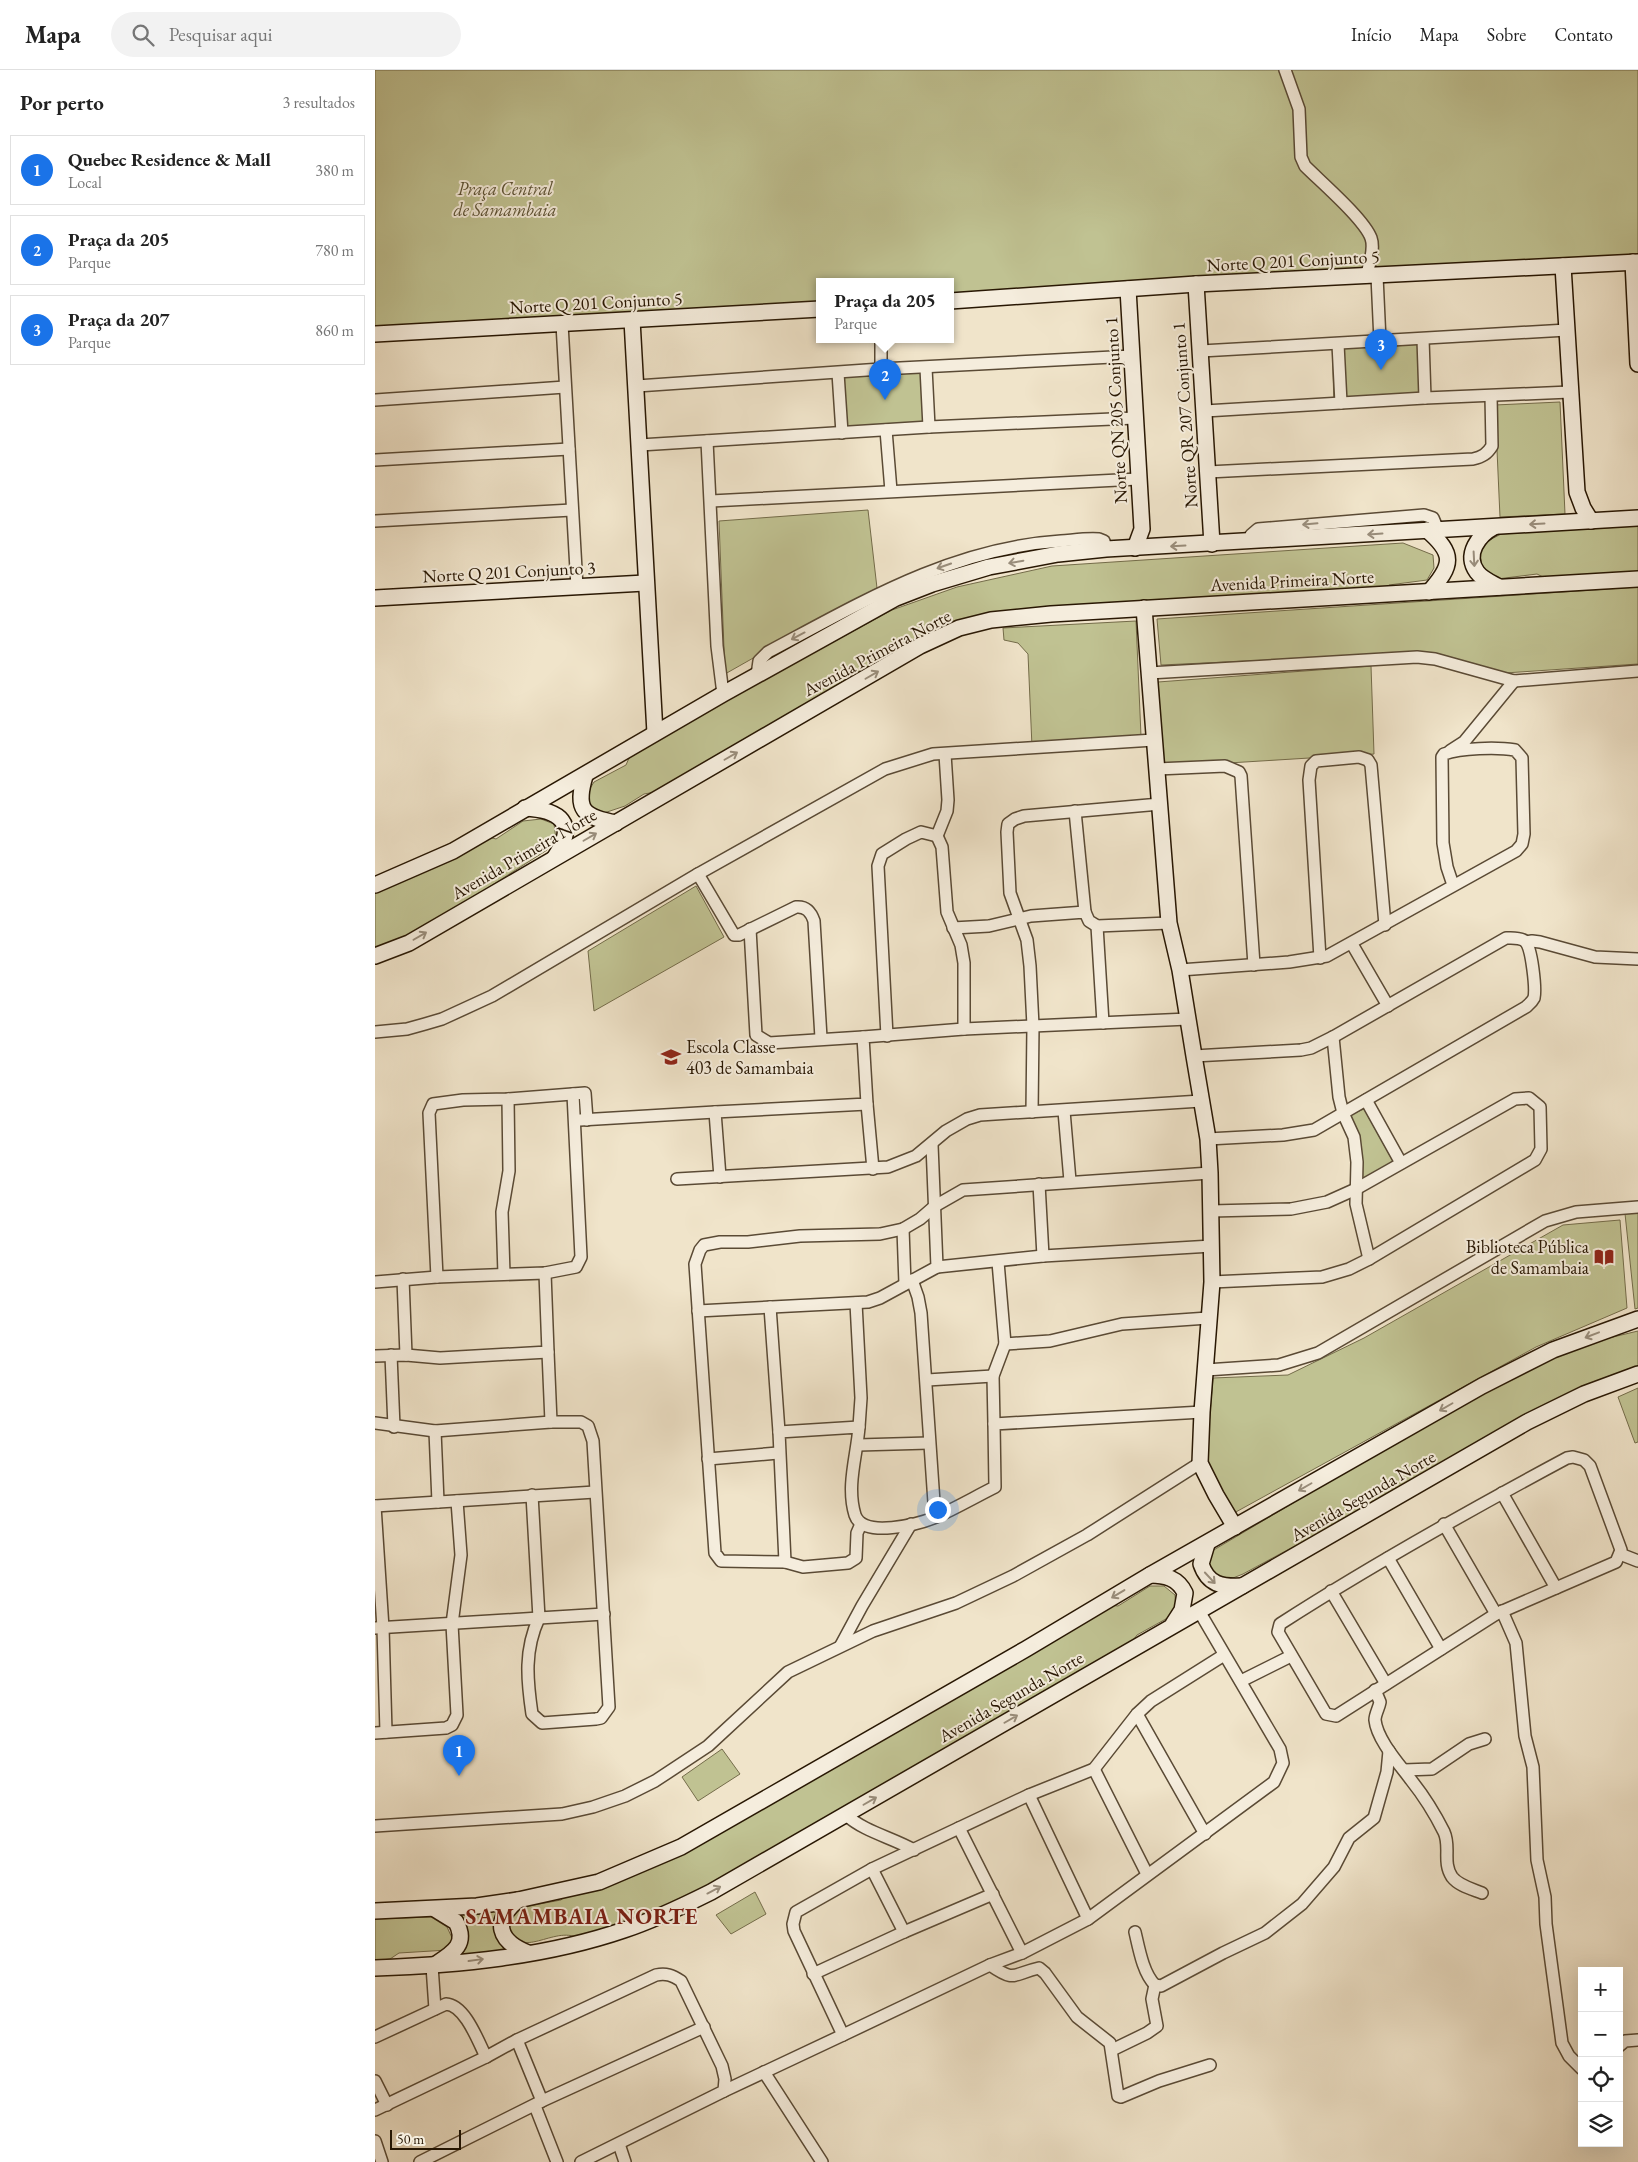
<!DOCTYPE html>
<html lang="pt">
<head>
<meta charset="utf-8">
<style>
	:root { --surface:#fff; --page:#f2f2f2; --text:#222; --muted:#767676; --line:#e0e0e0; --accent:#1a73e8 }
	body { margin:0; font-family:"EB Garamond",serif; background:var(--page); color:var(--text) }
	.controls { position:absolute; right:15px; bottom:15px; display:grid; overflow:hidden; border-radius:0px; box-shadow:0 5px 20px #0002 }
	.controls button { width:45px; height:45px; display:grid; place-items:center; padding:0; border:0; border-bottom:1px solid var(--line); background:var(--surface); color:var(--text); font:25px sans-serif }
	.scale { position:absolute; left:15px; bottom:12px; width:71px; box-sizing:border-box; padding-left:5px; border:2px solid #281703; border-top:0; font-size:14px; line-height:18px; white-space:nowrap; color:#281703; -webkit-text-stroke:4px #f5eddd; paint-order:stroke }
	.you { position:absolute; left:562px; top:1439px; width:18px; height:18px; margin:-12px; border:4px solid #fff; border-radius:50%; background:#1a73e8; box-shadow:0 0 0 8px #1a73e833 }
	.badge { display:grid; place-items:center; width:32px; height:32px; border-radius:50%; background:var(--accent); color:#fff; font-size:16px; font-weight:700 }
	.pin { position:absolute; translate:-50% -41px; filter:drop-shadow(0 1px 2px #0008) }
	.pin::after { content:''; position:absolute; top:26px; width:18px; height:15px; background:inherit; clip-path:polygon(0 0,100% 0,50% 100%) }
	.popup { position:absolute; left:441px; top:208px; width:138px; height:65px; box-sizing:border-box; display:grid; place-content:center; border-radius:0px; background:var(--surface); filter:drop-shadow(0 1px 4px #0005); font-size:16px; white-space:nowrap; color:var(--muted) }
	.popup b { font-size:19px; color:var(--text) }
	.popup::after { content:''; position:absolute; left:50%; top:100%; margin-left:-10px; border:10px solid transparent; border-top-color:var(--surface) }
	.list { margin:0; padding:0; list-style:none }
	h2 { display:flex; justify-content:space-between; align-items:center; height:65px; margin:0; padding:0 20px; font-size:21px }
	h2 small { font-size:16px; font-weight:400; color:var(--muted) }
	.list li { display:grid; grid-template-columns:32px 1fr auto; gap:15px; align-items:center; box-sizing:border-box; height:70px; margin:0 10px 10px; padding:0 10px; border:1px solid var(--line); border-radius:0px }
	.list b { display:block; font-size:19px; white-space:nowrap }
	.list p { margin:0; font-size:16px; white-space:nowrap; color:var(--muted) }
	.list em { font-size:16px; font-style:normal; color:var(--muted) }
	.icon { flex:none; width:28px; height:28px; fill:none; stroke:currentColor; stroke-width:2; stroke-linecap:round; stroke-linejoin:round }
	.map { position:relative; flex:none; width:1263px; height:2092px; overflow:hidden }
	header { display:flex; align-items:center; gap:30px; box-sizing:border-box; height:70px; padding:0 25px; background:var(--surface); border-bottom:1px solid var(--line) }
	header strong { font-size:24px }
	nav { display:flex; gap:28px; margin-inline-start:auto; font-size:18px }
	.search { width:350px; height:45px; background:var(--page); display:flex; align-items:center; gap:12px; box-sizing:border-box; padding:0 18px; border-radius:28px; color:var(--muted); font-size:19px }
	main { display:flex }
	aside { flex:1; background:var(--surface) }
	.map>svg:first-child { display:block }
	.green { fill:#c0c292; stroke:#746c4a }
	.lines { fill:none; stroke-linecap:round; stroke-linejoin:round }
	.street-casing { stroke:#5a4a35; stroke-width:14 }
	.secondary-casing { stroke:#281703; stroke-width:18 }
	.street { stroke:#f5eddd; stroke-width:11 }
	.secondary { stroke:#f5eddd; stroke-width:15 }
	.oneway { stroke:#998d7b }
	.labels { text-anchor:middle; stroke-width:4; stroke-linejoin:round; paint-order:stroke }
	.park-label { font-size:18px; font-style:italic; fill:#5d5335; stroke:#f5eddd }
	.street-label { font-size:18px; fill:#281703; stroke:#f5eddd }
	.poi-label { font-size:18px; fill:#281703; stroke:#f5eddd; text-anchor:start }
	.district-label { font-size:22px; font-weight:bold; letter-spacing:1px; fill:#7a1f14; stroke:#f5eddd }
</style>
</head>
<body>
<header>
<strong>Mapa</strong>
<div class="search"><svg class="icon" aria-label="search" viewBox="0 0 24 24"><circle cx="10" cy="10" r="6"/><path d="M15 15l6 6"/></svg>Pesquisar aqui</div>
<nav><a>Início</a><a>Mapa</a><a>Sobre</a><a>Contato</a></nav>
</header>
<main>
<aside>
<h2>Por perto<small>3 resultados</small></h2>
<ul class="list">
<li><span class="badge">1</span><div><b>Quebec Residence &amp; Mall</b><p>Local</p></div><em>380 m</em></li>
<li><span class="badge">2</span><div><b>Praça da 205</b><p>Parque</p></div><em>780 m</em></li>
<li><span class="badge">3</span><div><b>Praça da 207</b><p>Parque</p></div><em>860 m</em></li>
</ul>
</aside>
<div class="map">
<svg width="1263" height="2092" viewBox="0 0 1263 2092">
	<rect width="100%" height="100%" fill="#f0e4ca"/>
	<filter id="stains"><feTurbulence type="fractalNoise" baseFrequency=".004" numOctaves="4"/><feColorMatrix values="0 0 0 0 .2 0 0 0 0 .09 0 0 0 0 .02 0 0 0 .5 -.17"/></filter>
	<radialGradient id="worn" r=".72"><stop offset=".6" stop-color="#630" stop-opacity="0"/><stop offset="1" stop-color="#630" stop-opacity=".3"/></radialGradient>
	<g class="green">
		<polygon points="0,0 1263,0 1263,195 575,234 575,211 445,211 445,242 0,267"/>
		<polygon points="1052,266 1056,333 959,336 957,268"/>
		<polygon points="556,292 559,361 463,369 460,299"/>
		<polygon points="1185,332 1190,444 1125,447 1120,335"/>
		<polygon points="493,440 502,518 350,604 344,451"/>
		<polygon points="1263,456 1263,504 1174,510 1162,504 1122,509 1111,504 1102,492 1103,484 1111,472 1126,464"/>
		<polygon points="1028,473 1058,485 1059,498 1052,510 1014,515 1009,520 597,547 286,721 269,724 250,736 226,744 213,736 211,725 219,712 251,695 254,688 335,639 517,540 582,517 677,496"/>
		<polygon points="1263,517 1263,594 1130,603 1051,584 1024,584 786,595 782,549"/>
		<polygon points="761,551 766,666 657,677 653,584 643,573 629,570 628,558"/>
		<polygon points="996,596 999,684 789,697 783,612"/>
		<polygon points="166,749 179,754 181,769 172,780 28,872 0,882 0,822 19,815 110,766 121,769 148,751"/>
		<polygon points="321,816 349,867 219,941 213,881"/>
		<polygon points="989,1039 1019,1093 986,1113 985,1066 975,1045"/>
		<polygon points="1263,1133 1263,1238 1260,1239 1249,1134"/>
		<polygon points="1245,1150 1252,1238 1161,1277 859,1443 831,1391 838,1308 913,1305 989,1268 1188,1155"/>
		<polygon points="1263,1261 1263,1302 1213,1317 868,1504 848,1512 832,1496 837,1481 1171,1283"/>
		<polygon points="1263,1318 1263,1372 1260,1373 1243,1327"/>
		<path d="M775 1516H789L800 1525 801 1539 798 1545 762 1565 756 1573 336 1816 277 1844 201 1867C176 1857 143 1893 131 1854L143 1838 186 1830 194 1823 226 1815 735 1535 743 1536Z"/>
		<polygon points="347,1679 365,1704 323,1731 307,1707"/>
		<polygon points="380,1822 391,1844 356,1864 341,1845"/>
		<path d="M127 1840C116 1856 121 1867 130 1881L81 1887 90 1854 83 1844Z"/>
		<polygon points="56,1847 72,1857 78,1870 73,1880 24,1883 15,1889 0,1891 0,1849"/>
	</g>
	<g class="lines">
		<defs>
			<g id="street">
				<path d="M910 0 924 39 926 87 930 96C946 112 989 149 996 168 1000 179 994 196 991 207"/>
				<polyline points="1002,206 1005,271"/>
				<polyline points="187,254 202,517"/>
				<polyline points="506,269 506,299"/>
				<polyline points="1048,269 1050,328"/>
				<polyline points="963,274 966,333"/>
				<polyline points="826,281 1192,260"/>
				<polyline points="551,298 554,357"/>
				<polyline points="463,303 467,363"/>
				<polyline points="262,316 506,299 757,286"/>
				<polyline points="0,330 190,317"/>
				<polyline points="830,341 1050,328 1195,322"/>
				<polyline points="511,360 516,421"/>
				<polyline points="332,371 342,576 348,624"/>
				<polyline points="265,375 554,357 760,348"/>
				<polyline points="0,390 194,379"/>
				<path d="M833 402 1098 389C1107 387 1112 384 1117 376L1116 326"/>
				<polyline points="336,431 763,409"/>
				<polyline points="0,451 197,440"/>
				<polyline points="875,472 876,465 883,459 1049,445 1058,448 1063,460"/>
				<polyline points="774,603 1042,587 1060,589 1139,611 1263,601"/>
				<path d="M382 605 384 591 393 582C487 532 577 478 686 471 699 470 712 468 724 469L729 471 731 479"/>
				<polyline points="1075,681 1089,672 1139,611"/>
				<polyline points="782,699 850,696 864,702 866,706 879,895"/>
				<polyline points="700,741 710,842"/>
				<polyline points="562,766 567,777 572,842 586,875 589,893 589,959"/>
				<path d="M323 804 359 865H364L421 837C431 836 436 842 439 851L446 968"/>
				<polyline points="722,856 728,953"/>
				<polyline points="578,858 614,856 656,846 710,842 714,851 722,856 794,853"/>
				<polyline points="375,859 381,965 394,973 488,967"/>
				<polyline points="1151,872 1157,871 1165,872 1220,887 1263,889"/>
				<polyline points="977,874 1013,936"/>
				<polyline points="945,888 934,710 936,696 941,691 984,687 993,690 996,695 1010,855"/>
				<path d="M805 900 914 892 952 886 1141 781 1147 774 1149 764 1147 688 1140 680C1122 677 1086 678 1069 684L1067 687 1068 773 1072 797 1078 815"/>
				<polyline points="0,962 32,959 50,954 67,949 117,926 323,804 510,699 558,684 779,670"/>
				<polyline points="512,966 503,796 507,784 531,769 546,762 562,766 572,741 573,730 570,684"/>
				<polyline points="958,967 964,1027 968,1043 979,1067 982,1092 981,1134 994,1189"/>
				<path d="M819 986 926 980 936 978 958 967 1131 868C1137 868 1144 867 1150 871 1157 878 1161 919 1159 928 1157 932 1154 934 1151 937L939 1060 908 1065 833 1069"/>
				<polyline points="991,1030 1026,1093"/>
				<polyline points="492,1034 498,1099"/>
				<polyline points="689,1041 695,1111"/>
				<polyline points="657,1042 658,956 655,896 652,870 635,823 632,762 633,754 640,749 649,746 785,734"/>
				<polyline points="205,1050 340,1042"/>
				<polyline points="345,1107 340,1042 492,1034 488,967 589,959 813,949"/>
				<polyline points="302,1109 513,1097 541,1086 571,1061 592,1049 605,1045 826,1031"/>
				<polyline points="664,1114 668,1186"/>
				<polyline points="836,1141 916,1139 952,1132 981,1119 1140,1029 1154,1028 1165,1037 1166,1079 1160,1090 994,1189 974,1199 947,1207 837,1212"/>
				<polyline points="528,1159 530,1214"/>
				<polyline points="623,1192 630,1274 675,1271 747,1254 833,1248"/>
				<polyline points="562,1197 668,1186 837,1176"/>
				<polyline points="129,1204 127,1142 134,1101 133,1029"/>
				<polyline points="62,1207 54,1043 58,1034 88,1030 133,1029 210,1023 212,1050"/>
				<polyline points="28,1209 31,1285"/>
				<polyline points="537,1210 543,1227 546,1243 560,1447"/>
				<polyline points="0,1212 62,1207 170,1203 201,1197 206,1187 198,1024"/>
				<polyline points="481,1233 486,1328 484,1357"/>
				<polyline points="395,1237 404,1362"/>
				<polyline points="323,1241 493,1232 505,1228 562,1197 557,1075"/>
				<polyline points="16,1285 19,1357"/>
				<polyline points="0,1286 31,1285 65,1288 173,1282 170,1203"/>
				<polyline points="831,1300 904,1295 943,1283 1170,1151 1201,1142 1263,1137"/>
				<polyline points="552,1310 618,1306"/>
				<path d="M827 1342 619 1354 620 1417C600 1427 581 1438 561 1447 544 1454 488 1469 480 1445 471 1416 482 1385 484 1357L404 1362 410 1492 346 1491 340 1483 320 1194 325 1180 329 1175 345 1172H373L425 1166 505 1164 528 1159 545 1149 560 1136 588 1120 835 1103"/>
				<polyline points="0,1353 60,1361 176,1352"/>
				<polyline points="619,1354 618,1306 630,1274"/>
				<polyline points="60,1361 63,1432"/>
				<polyline points="483,1375 554,1373"/>
				<path d="M1198 1387 1209 1390 1215 1396 1246 1480 1241 1492 1121 1544 961 1646 951 1644 903 1562 905 1554C998 1494 1095 1440 1192 1388Z"/>
				<polyline points="333,1389 403,1383"/>
				<polyline points="1127,1423 1181,1518"/>
				<polyline points="157,1425 164,1548 229,1544"/>
				<polyline points="0,1436 8,1558 11,1662"/>
				<polyline points="0,1436 220,1422"/>
				<polyline points="1069,1454 1121,1544"/>
				<polyline points="1245,1484 1263,1491"/>
				<polyline points="1013,1488 1066,1579"/>
				<polyline points="410,1492 428,1497 473,1493 481,1488 482,1463 486,1454"/>
				<polyline points="956,1521 1011,1614"/>
				<polyline points="824,1541 905,1679 908,1693 899,1712 713,1849 647,1883 615,1895 468,1965 419,1861 418,1854 421,1842 497,1799 654,1725 719,1699 762,1644 776,1631 849,1585"/>
				<polyline points="1127,1541 1141,1573 1150,1666 1158,1697 1162,1790 1170,1827 1171,1854 1187,1973 1194,1986 1207,1999"/>
				<path d="M0 1558 164 1548C149 1580 152 1610 157 1644L167 1653 221 1649 226 1648 234 1637 218 1371 213 1356 206 1352H176L173 1282"/>
				<polyline points="466,1575 487,1536 536,1454"/>
				<polyline points="866,1611 916,1586"/>
				<path d="M1000 1620 1005 1632C1004 1638 1000 1644 1000 1650 1002 1670 1025 1695 1036 1710 1048 1725 1060 1744 1069 1762 1076 1777 1067 1792 1077 1807 1084 1816 1097 1819 1107 1823"/>
				<polyline points="762,1644 830,1764"/>
				<polyline points="0,1663 71,1658 77,1655 82,1645 77,1554 86,1485 82,1431"/>
				<polyline points="719,1699 772,1804"/>
				<polyline points="1029,1700 1057,1699 1094,1674 1110,1669"/>
				<polyline points="654,1725 713,1849"/>
				<path d="M471 1745C490 1762 516 1767 539 1780"/>
				<polyline points="0,1756 187,1744 218,1737 250,1726 280,1711 333,1676 413,1602 498,1561 581,1533 638,1506 712,1465 825,1393"/>
				<polyline points="584,1758 647,1883"/>
				<polyline points="497,1799 529,1862"/>
				<path d="M760 1862C764 1879 768 1903 780 1915L786 1916 848 1883 890 1863 927 1834 959 1797 974 1768 999 1748 1012 1702 1014 1681"/>
				<path d="M615 1895C641 1913 637 1904 664 1898L670 1903 702 1947 735 1973 743 2026 746 2027 784 2011 835 1995"/>
				<polyline points="57,1896 60,1939"/>
				<polyline points="438,1904 529,1862 618,1824"/>
				<path d="M0 1967 71 1934C90 1935 103 1971 111 1987"/>
				<polyline points="142,1970 167,2031"/>
				<polyline points="1244,1976 1250,1971 1263,1970"/>
				<polyline points="737,1980 772,1963 782,1956 777,1929 780,1915"/>
				<polyline points="389,2002 447,2092"/>
				<polyline points="0,2011 12,2035"/>
				<polyline points="349,2021 468,1965"/>
				<polyline points="160,2036 182,2092"/>
				<path d="M0 2040 111 1987 142 1970 281 1905C291 1903 297 1905 306 1911L347 1996 350 2009 349 2021 206 2092"/>
				<polyline points="0,2071 7,2092"/>
				<polyline points="244,2074 250,2092"/>
				<polyline points="45,2092 167,2031 329,1957"/>
			</g>
			<g id="secondary">
				<polyline points="1258,192 1263,294"/>
				<polyline points="1188,196 1202,422 1208,438 1216,451"/>
				<polyline points="821,214 837,474"/>
				<polyline points="753,219 767,459 760,478"/>
				<polyline points="575,231 821,214 1263,192"/>
				<polyline points="257,250 280,663"/>
				<polyline points="0,264 445,239"/>
				<path d="M1119 457C1104 465 1089 484 1102 502 1107 509 1117 513 1124 517"/>
				<path d="M1052 460C1080 484 1078 495 1054 522"/>
				<polyline points="0,528 270,513"/>
				<polyline points="769,538 794,853 805,900 819,986 833,1069 835,1103 837,1212 827,1342 825,1393 841,1425 860,1457"/>
				<path d="M210 706C200 740 208 747 241 753"/>
				<path d="M150 738C185 740 203 753 180 787"/>
				<polyline points="0,815 78,781 348,624 521,528 557,514 614,497 683,484 731,479 1263,448"/>
				<polyline points="0,886 34,873 545,576 584,558 616,550 676,544 1263,509"/>
				<path d="M832 1474 826 1494C833 1515 847 1517 867 1516"/>
				<path d="M775 1505C790 1505 803 1508 810 1523L807 1540 798 1554"/>
				<path d="M143 1830C117 1851 123 1871 153 1883"/>
				<path d="M60 1839 81 1852C93 1874 78 1883 61 1894"/>
				<polyline points="0,1841 102,1836 143,1830 224,1812 306,1777 651,1579 775,1505 1107,1316 1178,1280 1263,1249"/>
				<path d="M0 1898C83 1895 170 1887 249 1860 279 1850 308 1836 336 1822L1152 1352 1209 1324 1263 1304"/>
			</g>
		</defs>
		<use href="#street" class="street-casing"/>
		<use href="#secondary" class="secondary-casing"/>
		<use href="#street" class="street"/>
		<use href="#secondary" class="secondary"/>
	</g>
	<defs><path id="oneway-shaft" d="M-6 0H5M1.5-3L5.5 0L1.5 3" fill="none" stroke-width="1.6" stroke-linecap="round" stroke-linejoin="round" transform="scale(1.25)"/></defs>
	<g class="oneway">
		<use href="#oneway-shaft" transform="translate(935 454) rotate(175)"/>
		<use href="#oneway-shaft" transform="translate(1162 454) rotate(177)"/>
		<use href="#oneway-shaft" transform="translate(1000 464) rotate(176)"/>
		<use href="#oneway-shaft" transform="translate(803 476) rotate(177)"/>
		<use href="#oneway-shaft" transform="translate(1099 489) rotate(87)"/>
		<use href="#oneway-shaft" transform="translate(641 492) rotate(170)"/>
		<use href="#oneway-shaft" transform="translate(569 496) rotate(161)"/>
		<use href="#oneway-shaft" transform="translate(423 566) rotate(152)"/>
		<use href="#oneway-shaft" transform="translate(497 605) rotate(-30)"/>
		<use href="#oneway-shaft" transform="translate(356 686) rotate(-30)"/>
		<use href="#oneway-shaft" transform="translate(215 767) rotate(-30)"/>
		<use href="#oneway-shaft" transform="translate(45 866) rotate(-30)"/>
		<use href="#oneway-shaft" transform="translate(1217 1265) rotate(159)"/>
		<use href="#oneway-shaft" transform="translate(1071 1337) rotate(150)"/>
		<use href="#oneway-shaft" transform="translate(930 1417) rotate(150)"/>
		<use href="#oneway-shaft" transform="translate(835 1508) rotate(47)"/>
		<use href="#oneway-shaft" transform="translate(743 1524) rotate(149)"/>
		<use href="#oneway-shaft" transform="translate(636 1649) rotate(-30)"/>
		<use href="#oneway-shaft" transform="translate(495 1731) rotate(-30)"/>
		<use href="#oneway-shaft" transform="translate(339 1820) rotate(-28)"/>
		<use href="#oneway-shaft" transform="translate(101 1890) rotate(-8)"/>
	</g>
	<defs>
		<symbol id="school-bare" viewBox="-9 -9 18 18"><path d="M0-5L7-2L0 1L-7-2ZM-4 1L0 2.5L4 1V4Q0 6-4 4Z" fill="#8f2418" stroke="#f5eddd" stroke-width="2.5" paint-order="stroke"/></symbol>
		<symbol id="library-bare" viewBox="-9 -9 18 18"><path d="M-6-4Q-3-5.5-.7-3.5V5Q-3 3-6 4ZM6-4Q3-5.5 .7-3.5V5Q3 3 6 4Z" fill="#8f2418" stroke="#f5eddd" stroke-width="2.5" paint-order="stroke"/></symbol>
	</defs>
	<g fill-rule="evenodd">
		<use href="#school-bare" x="282" y="973" width="28" height="28"/>
		<use href="#library-bare" x="1215" y="1173" width="28" height="28"/>
	</g>
	<g class="labels">
		<g class="park-label">
			<text x="130" y="125">Praça Central<tspan x="130" dy="21">de Samambaia</tspan></text>
		</g>
		<g class="street-label">
			<text transform="translate(918 191) rotate(-3)" y="6">Norte Q 201 Conjunto 5</text>
			<text transform="translate(221 233) rotate(-3)" y="6">Norte Q 201 Conjunto 5</text>
			<text transform="translate(741 340) rotate(-93)" y="6">Norte QN 205 Conjunto 1</text>
			<text transform="translate(810 345) rotate(-94)" y="6">Norte QR 207 Conjunto 1</text>
			<text transform="translate(134 502) rotate(-3)" y="6">Norte Q 201 Conjunto 3</text>
			<text transform="translate(917 511) rotate(-3)" y="6">Avenida Primeira Norte</text>
			<text transform="translate(502 583) rotate(-28)" y="6">Avenida Primeira Norte</text>
			<text transform="translate(149 784) rotate(-30)" y="6">Avenida Primeira Norte</text>
			<text transform="translate(988 1426) rotate(-30)" y="6">Avenida Segunda Norte</text>
			<text transform="translate(636 1627) rotate(-30)" y="6">Avenida Segunda Norte</text>
		</g>
		<g class="poi-label">
			<text x="311" y="983">Escola Classe<tspan x="311" dy="21">403 de Samambaia</tspan></text>
			<text x="1214" y="1183" text-anchor="end">Biblioteca Pública<tspan x="1214" dy="21">de Samambaia</tspan></text>
		</g>
		<g class="district-label">
			<text x="207" y="1854">SAMAMBAIA NORTE</text>
		</g>
	</g>
	<rect width="100%" height="100%" filter="url(#stains)"/>
	<rect width="100%" height="100%" fill="url(#worn)"/>
</svg>
<div class="controls">
<button>+</button>
<button>−</button>
<button><svg class="icon" aria-label="locate" viewBox="0 0 24 24"><circle cx="12" cy="12" r="6"/><path d="M12 2v4M12 18v4M2 12h4M18 12h4"/></svg></button>
<button><svg class="icon" aria-label="layers" viewBox="0 0 24 24"><path d="M12 4l9 5-9 5-9-5zM3 14l9 5 9-5"/></svg></button>
</div>
<div class="scale">50 m</div>
<div class="you"></div>
<div class="pin badge" style="left:84px;top:1706px">1</div>
<div class="pin badge" style="left:510px;top:330px">2</div>
<div class="popup"><b>Praça da 205</b>Parque</div>
<div class="pin badge" style="left:1006px;top:300px">3</div>
</div>
</main>
</body>
</html>
